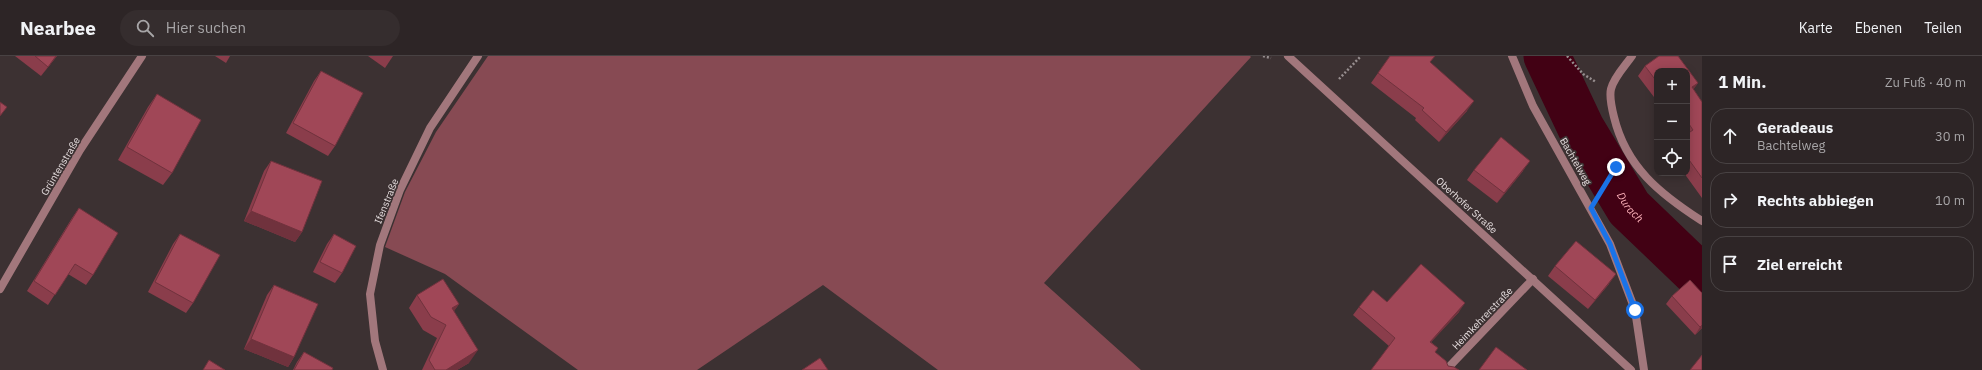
<!DOCTYPE html>
<html lang="de">
<head>
<meta charset="utf-8">
<style>
	:root { --surface:#2d2526; --page:#352d2e; --text:#f1f3f6; --muted:#a7a5a7; --line:#484243 }
	body { margin:0; font-family:"IBM Plex Sans",sans-serif; background:var(--page); color:var(--text) }
	.controls { position:absolute; right:12px; top:12px; display:grid; overflow:hidden; border-radius:8px; box-shadow:0 2px 10px #0003 }
	.controls button { width:36px; height:36px; display:grid; place-items:center; padding:0; border:0; border-bottom:1px solid var(--line); background:var(--surface); color:var(--text); font:20px sans-serif }
	.stop { position:absolute; width:12px; height:12px; margin:-9px; border:3px solid #1a73e8; border-radius:50%; background:#fff }
	.stop.end { background:#1a73e8; border-color:#fff; box-shadow:0 1px 4px #0008 }
	.list { margin:0; padding:0; list-style:none }
	h2 { display:flex; justify-content:space-between; align-items:center; height:52px; margin:0; padding:0 16px; font-size:17px }
	h2 small { font-size:13px; font-weight:400; color:var(--muted) }
	.list li { display:grid; grid-template-columns:26px 1fr auto; gap:12px; align-items:center; box-sizing:border-box; height:56px; margin:0 8px 8px; padding:0 8px; border:1px solid var(--line); border-radius:16px }
	.list b { display:block; font-size:15px; white-space:nowrap }
	.list p { margin:0; font-size:13px; white-space:nowrap; color:var(--muted) }
	.list em { font-size:13px; font-style:normal; color:var(--muted) }
	.icon { flex:none; width:22px; height:22px; fill:none; stroke:currentColor; stroke-width:2; stroke-linecap:round; stroke-linejoin:round }
	.map { position:relative; flex:none; width:1702px; height:314px; overflow:hidden }
	header { display:flex; align-items:center; gap:24px; box-sizing:border-box; height:56px; padding:0 20px; background:var(--surface); border-bottom:1px solid var(--line) }
	header strong { font-size:19px }
	nav { display:flex; gap:22px; margin-inline-start:auto; font-size:14px }
	.search { width:280px; height:36px; background:var(--page); display:flex; align-items:center; gap:10px; box-sizing:border-box; padding:0 14px; border-radius:22px; color:var(--muted); font-size:15px }
	main { display:flex }
	aside { flex:1; background:var(--surface) }
	.map>svg:first-child { display:block }
	.green { fill:#874a53 }
	.lines { fill:none; stroke-linecap:round; stroke-linejoin:round }
	.river { stroke:#420114; stroke-width:47 }
	.path { stroke:#978e8f; stroke-width:2.5; stroke-dasharray:2 2; stroke-linecap:butt }
	.street { stroke:#a2777c; stroke-width:8 }
	.wall { fill:#8a3d4b }
	.shaded-wall { fill:#70323d }
	.building { fill:#a04757; stroke:#70323d }
	.route { stroke:#1a73e8; stroke-width:5 }
	.labels { text-anchor:middle; stroke-width:3.5; stroke-linejoin:round; paint-order:stroke }
	.street-label { font-size:10px; fill:#e5ddde; stroke:#3c3132 }
	.water-label { font-size:11px; font-style:italic; fill:#fcb0b9; stroke:#3c3132 }
</style>
</head>
<body>
<header>
<strong>Nearbee</strong>
<div class="search"><svg class="icon" aria-label="search" viewBox="0 0 24 24"><circle cx="10" cy="10" r="6"/><path d="M15 15l6 6"/></svg>Hier suchen</div>
<nav><a>Karte</a><a>Ebenen</a><a>Teilen</a></nav>
</header>
<main>
<div class="map">
<svg width="1702" height="314" viewBox="0 0 1702 314">
	<rect width="100%" height="100%" fill="#3c3132"/>
	<polygon class="green" points="488,0 1250,0 1251,1 1044,227 1141,314 938,314 823,229 697,314 578,314 445,218 385,191 405,136 436,76"/>
	<g class="lines">
		<path class="river" id="s1" d="M1547 0 1581 72 1629 152 1702 222"/>
		<g class="path">
			<polyline points="1263,0 1271,2"/>
			<polyline points="1567,0 1583,18 1596,26"/>
			<polyline points="1339,23 1361,0"/>
			<polyline points="1601,136 1616,111"/>
		</g>
		<g class="street">
			<polyline points="1288,0 1631,314"/>
			<polyline points="1512,0 1533,50 1610,188 1635,254 1644,314"/>
			<path d="M1632 0C1625 10 1614 21 1611 33 1609 41 1612 53 1614 61 1626 111 1660 138 1702 165"/>
			<polyline points="0,233 80,94 142,0"/>
			<polyline points="383,314 375,285 370,238 380,189 400,134 430,72 478,0"/>
			<polyline points="1446,314 1533,223"/>
		</g>
	</g>
	<g class="wall">
		<polygon points="15,0 57,0 41,20"/>
		<polygon points="215,0 230,0 226,7"/>
		<polygon points="368,0 393,0 385,12"/>
		<polygon points="1659,0 1678,0 1698,27 1693,33 1702,46 1702,142 1684,117 1687,117 1687,15 1657,15 1657,45 1638,20 1645,10"/>
		<polygon points="1430,7 1467,55 1439,86 1415,64 1416,62 1371,27 1378,17"/>
		<polygon points="321,15 335,90 328,100 286,77 314,25"/>
		<polygon points="157,38 172,117 163,129 118,104 148,51"/>
		<polygon points="271,105 302,176 295,186 244,165 264,115"/>
		<polygon points="1474,114 1523,115 1497,147 1467,124"/>
		<polygon points="79,152 93,219 86,229 68,218 48,249 27,235 72,162"/>
		<polygon points="180,178 193,247 186,257 148,236 173,188"/>
		<polygon points="334,178 342,217 335,227 313,216 327,188"/>
		<polygon points="1555,210 1609,228 1588,253 1548,220"/>
		<polygon points="274,229 294,301 288,311 244,293 267,239"/>
		<polygon points="1702,237 1702,272 1695,279 1666,248 1672,240"/>
		<polygon points="417,239 459,248 453,256 469,307 457,314 422,314 437,282 423,274 409,252"/>
		<polygon points="1359,251 1459,256 1431,286 1438,292 1435,296 1448,310 1459,314 1389,290 1353,259"/>
		<polygon points="304,296 332,314 293,314 297,306"/>
	</g>
	<g class="shaded-wall">
		<polygon points="56,0 57,0 41,20 48,11"/>
		<polygon points="1698,27 1691,37 1692,31"/>
		<polygon points="1474,45 1467,55 1439,86 1446,76"/>
		<polygon points="1530,105 1523,115 1497,147 1504,137"/>
		<polygon points="251,155 302,176 295,186 244,165"/>
		<polygon points="1616,218 1609,228 1588,253 1595,244"/>
		<polygon points="1465,247 1459,256 1424,294 1430,286"/>
		<polygon points="459,248 450,261 452,252"/>
		<polygon points="1702,269 1702,272 1695,279 1700,271"/>
		<polygon points="251,283 294,301 288,311 244,293"/>
		<polygon points="478,294 469,307 457,314 446,314"/>
	</g>
	<g class="building">
		<polygon points="35,0 56,0 48,11"/>
		<polygon points="1390,0 1435,0 1430,6 1474,45 1446,76 1422,54 1424,52 1378,17"/>
		<polygon points="1659,0 1678,0 1698,27 1692,31 1702,46 1702,122 1687,101 1687,78 1693,74 1687,65 1687,15 1657,15 1657,26 1645,10"/>
		<polygon points="321,15 363,37 335,90 293,67"/>
		<polygon points="157,38 201,64 172,117 127,91"/>
		<polygon points="0,46 7,51 0,60"/>
		<polygon points="1501,81 1530,105 1504,137 1474,114"/>
		<polygon points="271,105 322,125 302,176 251,155"/>
		<polygon points="79,152 118,177 93,219 75,208 55,239 34,225"/>
		<polygon points="180,178 220,199 193,247 155,226"/>
		<polygon points="334,178 356,190 342,217 320,206"/>
		<polygon points="1576,185 1616,218 1595,244 1555,210"/>
		<polygon points="1421,208 1465,247 1430,286 1438,292 1435,296 1446,305 1448,310 1454,311 1459,314 1371,314 1395,282 1359,251 1373,234 1387,246"/>
		<polygon points="443,223 459,248 452,252 478,294 446,314 435,314 429,304 446,269 431,261 417,239"/>
		<polygon points="1690,224 1702,237 1702,269 1700,271 1672,240"/>
		<polygon points="274,229 318,248 294,301 251,283"/>
		<polygon points="1496,291 1527,314 1479,314"/>
		<polygon points="304,296 333,312 332,314 294,314"/>
		<polygon points="1702,299 1702,314 1690,314"/>
		<polygon points="820,302 828,314 802,314"/>
		<polygon points="209,304 225,314 203,314"/>
	</g>
	<g class="lines">
		<polyline class="route" points="1616,111 1591,152 1610,188 1635,254"/>
	</g>
	<g class="labels">
		<g class="street-label">
			<text transform="translate(1576 105) rotate(60)" y="4">Bachtelweg</text>
			<text transform="translate(60 110) rotate(-59)" y="4">Grüntenstraße</text>
			<text transform="translate(386 145) rotate(-68)" y="4">Ifenstraße</text>
			<text transform="translate(1467 149) rotate(42)" y="4">Oberhofer Straße</text>
			<text transform="translate(1482 262) rotate(-46)" y="4">Heimkehrerstraße</text>
		</g>
		<g class="water-label">
			<text dy="4" stroke="none"><textPath href="#s1" startOffset="173">Durach</textPath></text>
		</g>
	</g>
</svg>
<div class="controls">
<button>+</button>
<button>−</button>
<button><svg class="icon" aria-label="locate" viewBox="0 0 24 24"><circle cx="12" cy="12" r="6"/><path d="M12 2v4M12 18v4M2 12h4M18 12h4"/></svg></button>
</div>
<div class="stop" style="left:1635px;top:254px"></div>
<div class="stop end" style="left:1616px;top:111px"></div>
</div>
<aside>
<h2>1 Min.<small>Zu Fuß · 40 m</small></h2>
<ul class="list">
<li><svg class="icon" aria-label="ahead" viewBox="0 0 24 24"><path d="M12 20V5M6 11l6-6 6 6"/></svg><div><b>Geradeaus</b><p>Bachtelweg</p></div><em>30 m</em></li>
<li><svg class="icon" aria-label="right" viewBox="0 0 24 24"><path d="M7 20v-9h11M14 6l5 5-5 5"/></svg><div><b>Rechts abbiegen</b></div><em>10 m</em></li>
<li><svg class="icon" aria-label="arrive" viewBox="0 0 24 24"><path d="M6 21V4h12l-3 4 3 4H6"/></svg><div><b>Ziel erreicht</b></div></li>
</ul>
</aside>
</main>
</body>
</html>
